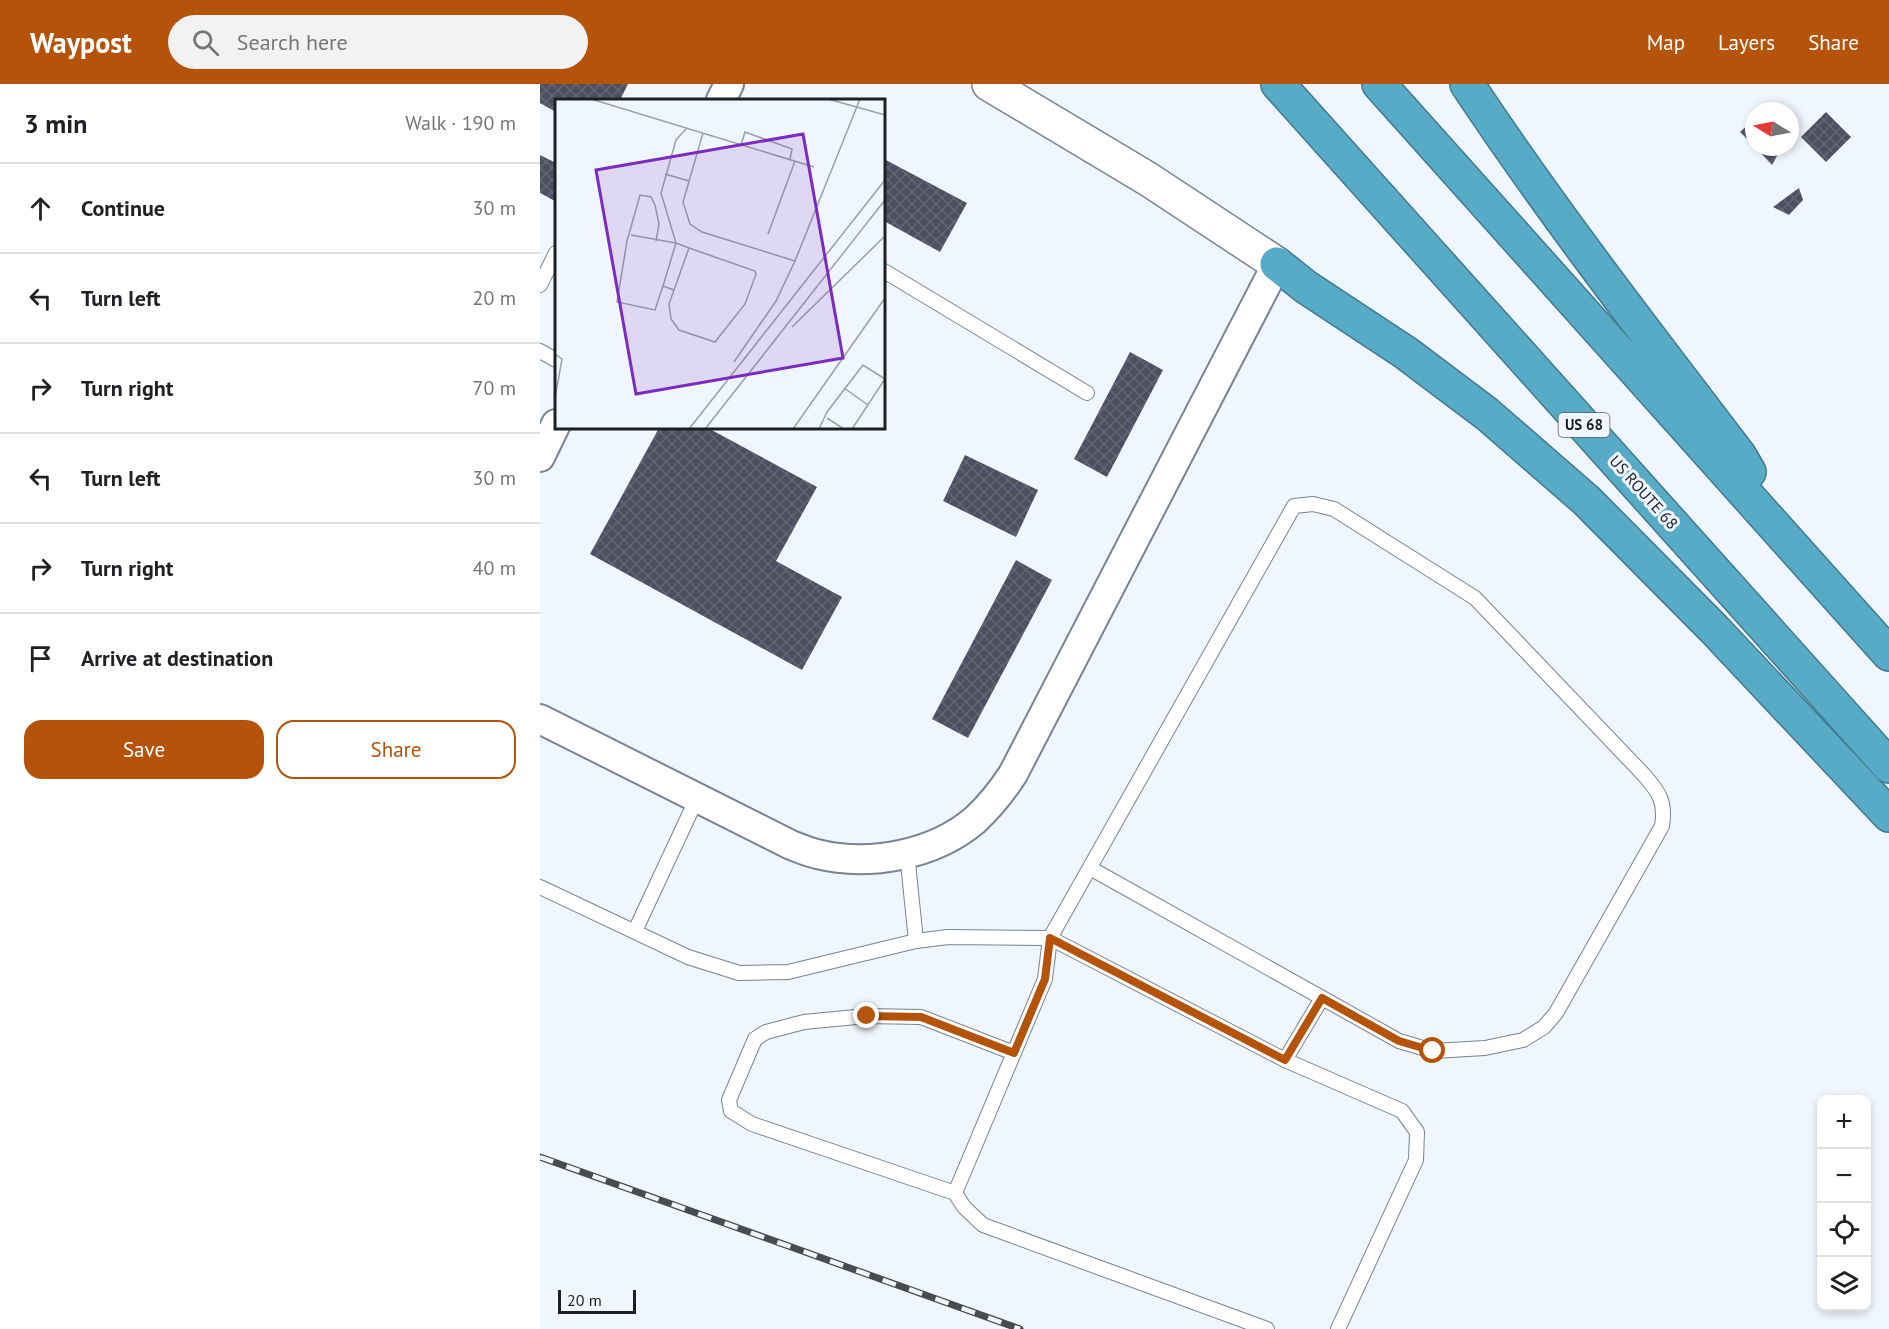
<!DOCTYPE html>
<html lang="en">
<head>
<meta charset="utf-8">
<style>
	:root { --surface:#fff; --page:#f2f2f2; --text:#202124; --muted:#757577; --line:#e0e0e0; --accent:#b45309 }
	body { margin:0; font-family:"PT Sans",sans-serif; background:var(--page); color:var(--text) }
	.controls { position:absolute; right:18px; bottom:18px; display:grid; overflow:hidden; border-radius:12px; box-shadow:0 3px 9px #0003 }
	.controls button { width:54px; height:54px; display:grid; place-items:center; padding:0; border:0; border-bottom:2px solid var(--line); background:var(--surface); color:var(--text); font:30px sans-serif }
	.compass { position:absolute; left:1205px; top:18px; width:54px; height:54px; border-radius:50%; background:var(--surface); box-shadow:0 3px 9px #0003; rotate:280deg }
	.scale { position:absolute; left:18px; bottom:15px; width:78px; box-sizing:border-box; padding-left:6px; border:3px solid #1a2025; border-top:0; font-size:16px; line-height:21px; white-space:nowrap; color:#1a2025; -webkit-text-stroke:4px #f0f6fd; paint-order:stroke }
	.stop { position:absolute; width:18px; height:18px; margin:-14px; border:4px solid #b45309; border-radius:50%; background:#fff }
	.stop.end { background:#b45309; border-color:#fff; box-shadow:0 2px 6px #0008 }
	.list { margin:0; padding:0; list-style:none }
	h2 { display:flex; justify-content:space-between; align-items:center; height:78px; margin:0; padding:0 24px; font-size:26px }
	h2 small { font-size:20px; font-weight:400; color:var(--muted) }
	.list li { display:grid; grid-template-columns:39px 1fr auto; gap:18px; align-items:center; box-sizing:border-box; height:90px; padding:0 24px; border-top:2px solid var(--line) }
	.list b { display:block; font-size:22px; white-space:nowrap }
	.list em { font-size:20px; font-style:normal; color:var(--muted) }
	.actions { display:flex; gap:12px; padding:18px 24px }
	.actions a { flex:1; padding:14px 0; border:2px solid var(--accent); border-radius:18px; text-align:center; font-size:21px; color:var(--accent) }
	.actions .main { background:var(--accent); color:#fff }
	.icon { flex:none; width:33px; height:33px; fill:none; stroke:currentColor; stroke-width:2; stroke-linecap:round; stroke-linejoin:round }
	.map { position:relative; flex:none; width:1349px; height:1245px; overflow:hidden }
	header { display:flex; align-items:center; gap:36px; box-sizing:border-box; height:84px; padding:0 30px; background:var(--accent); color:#fff }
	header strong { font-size:28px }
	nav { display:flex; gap:33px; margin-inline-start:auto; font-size:21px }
	.search { width:420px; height:54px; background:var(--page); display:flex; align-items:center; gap:15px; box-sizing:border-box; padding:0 21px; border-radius:33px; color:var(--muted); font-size:22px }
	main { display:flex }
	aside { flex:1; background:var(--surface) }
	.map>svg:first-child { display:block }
	.building { fill:url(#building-cross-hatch) }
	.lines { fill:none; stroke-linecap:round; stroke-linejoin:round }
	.service-casing { stroke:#778493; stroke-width:16 }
	.minor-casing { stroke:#778493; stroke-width:32 }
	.secondary-casing { stroke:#778493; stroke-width:36 }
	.motorway-casing { stroke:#427a8e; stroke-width:36 }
	.service { stroke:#fff; stroke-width:14 }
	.minor { stroke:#fff; stroke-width:28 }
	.secondary { stroke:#fff; stroke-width:33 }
	.motorway { stroke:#58abc7; stroke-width:33 }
	.rail-casing { stroke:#464c52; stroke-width:7 }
	.rail { stroke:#f0f6fd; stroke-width:4.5; stroke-dasharray:14; stroke-linecap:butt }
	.route { stroke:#b45309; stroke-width:8 }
	.labels { text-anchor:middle; stroke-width:6; stroke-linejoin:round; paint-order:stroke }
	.shield { fill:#f0f6fd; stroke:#5a6066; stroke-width:1.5 }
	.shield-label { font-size:15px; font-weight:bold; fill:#1a2025 }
	.street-label { font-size:16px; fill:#1a2025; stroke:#f0f6fd }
	.inset-road { fill:none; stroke:#9aa0a7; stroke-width:1.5 }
	.view { fill:#7b2cbf; fill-opacity:0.15; stroke:#7b2cbf; stroke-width:3 }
	.inset-edge { fill:none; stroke:#1a2025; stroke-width:3 }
</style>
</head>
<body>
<header>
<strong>Waypost</strong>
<div class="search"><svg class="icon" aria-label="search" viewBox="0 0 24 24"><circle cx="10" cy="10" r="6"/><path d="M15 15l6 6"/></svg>Search here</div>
<nav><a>Map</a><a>Layers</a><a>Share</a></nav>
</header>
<main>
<aside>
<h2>3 min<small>Walk · 190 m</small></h2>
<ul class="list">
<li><svg class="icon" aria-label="ahead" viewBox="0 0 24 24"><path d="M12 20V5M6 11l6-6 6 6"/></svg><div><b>Continue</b></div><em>30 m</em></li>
<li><svg class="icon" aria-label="left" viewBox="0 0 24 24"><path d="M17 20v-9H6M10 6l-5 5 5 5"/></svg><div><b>Turn left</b></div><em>20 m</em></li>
<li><svg class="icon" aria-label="right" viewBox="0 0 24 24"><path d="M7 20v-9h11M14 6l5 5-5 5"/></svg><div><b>Turn right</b></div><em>70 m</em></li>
<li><svg class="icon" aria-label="left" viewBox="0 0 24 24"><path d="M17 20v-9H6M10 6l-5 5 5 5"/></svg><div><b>Turn left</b></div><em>30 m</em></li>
<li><svg class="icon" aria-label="right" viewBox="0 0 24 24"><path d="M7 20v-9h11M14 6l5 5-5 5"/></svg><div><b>Turn right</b></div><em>40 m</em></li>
<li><svg class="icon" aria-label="arrive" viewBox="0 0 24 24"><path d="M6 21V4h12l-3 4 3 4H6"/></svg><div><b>Arrive at destination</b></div></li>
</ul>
<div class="actions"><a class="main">Save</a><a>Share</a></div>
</aside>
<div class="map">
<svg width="1349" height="1245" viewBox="0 0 1349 1245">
	<defs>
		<pattern id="building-cross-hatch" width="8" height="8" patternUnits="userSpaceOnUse" patternTransform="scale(1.5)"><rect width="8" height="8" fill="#4d5060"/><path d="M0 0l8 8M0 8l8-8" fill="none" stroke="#636673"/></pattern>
	</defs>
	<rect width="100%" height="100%" fill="#f0f6fd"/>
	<g class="building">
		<polygon points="0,0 88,0 80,16 16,16 16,28 0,19"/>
		<polygon points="1286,28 1311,53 1286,78 1261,53"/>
		<polygon points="1214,35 1214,62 1200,48"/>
		<polygon points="1215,63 1242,63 1232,81"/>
		<polygon points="0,71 16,79 15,117 0,109"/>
		<polygon points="344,75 427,119 400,168 344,137"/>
		<polygon points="1259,104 1263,116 1249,131 1233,123"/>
		<polygon points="590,268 623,286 567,393 534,375"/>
		<polygon points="119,344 168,344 277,403 236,477 302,513 262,586 50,470"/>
		<polygon points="425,371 498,406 476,453 403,417"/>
		<polygon points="476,476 512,496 428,654 392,635"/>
	</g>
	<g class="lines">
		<defs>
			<g id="service">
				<polyline points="344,187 547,309"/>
				<polyline points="0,201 16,169"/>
				<polyline points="0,267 16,276"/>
				<polyline points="367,769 376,857"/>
				<path d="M0 803 148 873 199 889 248 888 376 857 408 853 510 854 754 422 773 420 794 425 935 514 1104 691C1119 708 1126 718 1122 742L1016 929 1004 943 983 956 945 964 893 967 859 957 550 784"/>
				<polyline points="95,847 157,714"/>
				<polyline points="782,914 745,976 862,1027 877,1048 876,1076 798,1245"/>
				<polyline points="474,969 381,933 326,932 264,938 226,948 215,955 189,1016 191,1027 212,1040 415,1109 424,1123 443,1141 727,1245"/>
				<polyline points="415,1109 505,895 510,854 745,976"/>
			</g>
			<g id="minor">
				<polyline points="181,16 189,0"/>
				<polyline points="0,373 16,340"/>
				<path d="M0 635 251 761C259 764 268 768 277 770 329 783 394 771 435 736 450 722 462 707 473 690L737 180"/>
			</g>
			<polyline id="secondary" points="449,0 608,95 737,180"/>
			<g id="motorway">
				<polyline points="738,0 1349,682"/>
				<polyline points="839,0 1349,570"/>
				<path d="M927 0C1012 128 1106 249 1199 371L1209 388"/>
				<polyline points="737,180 766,203 866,269 947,330 1046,416 1174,545 1349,731"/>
			</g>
		</defs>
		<use href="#service" class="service-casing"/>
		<use href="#minor" class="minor-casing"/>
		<use href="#secondary" class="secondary-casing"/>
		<use href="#motorway" class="motorway-casing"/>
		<use href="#service" class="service"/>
		<use href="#minor" class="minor"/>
		<use href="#secondary" class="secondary"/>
		<use href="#motorway" class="motorway"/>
		<defs>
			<polyline id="rail" points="0,1073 480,1245"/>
		</defs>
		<use href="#rail" class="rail-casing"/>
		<use href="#rail" class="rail"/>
	</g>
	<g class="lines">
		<polyline class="route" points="327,932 381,933 474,969 505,895 510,854 745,976 782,914 859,957 893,967"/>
	</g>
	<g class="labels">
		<rect class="shield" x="1018.5" y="329" width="51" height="24" rx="4.5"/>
		<g class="shield-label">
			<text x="1044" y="346">US 68</text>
		</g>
		<g class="street-label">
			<text transform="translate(1104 408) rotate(48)" y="6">US ROUTE 68</text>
		</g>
	</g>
	<g transform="translate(15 15)">
		<rect width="330" height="330" fill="#f0f6fd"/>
		<path class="inset-road" d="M36 0 259 68M273 0 330 16M132 29 121 41 106 94 121 144 134 149 200 172 201 175 190 205 160 243 124 231 116 220 114 205 134 149M148 34 128 103 135 125 147 133 240 162M186 46 190 33 237 50 235 60M110 75 134 82M213 135 240 62M76 136 121 144 108 187M101 142 104 125 100 106 96 98 85 96 72 142 62 203 100 211 108 187 119 191M240 162 305 0M237 228 330 137M0 255 7 260 0 299M179 263 221 202 240 162M289 289 313 306M272 319 289 330M134 330 330 81M150 330 330 101M238 330 330 199M264 330 272 313 308 266 330 280 297 330"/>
		<path class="view" d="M248 35 288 259 81 295 41 71Z"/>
		<rect width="330" height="330" class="inset-edge"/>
	</g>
</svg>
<div class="controls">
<button>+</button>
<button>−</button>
<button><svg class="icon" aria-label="locate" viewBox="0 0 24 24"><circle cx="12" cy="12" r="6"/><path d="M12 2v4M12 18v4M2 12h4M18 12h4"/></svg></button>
<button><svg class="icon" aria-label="layers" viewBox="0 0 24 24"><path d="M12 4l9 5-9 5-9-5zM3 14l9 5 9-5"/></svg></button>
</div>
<svg class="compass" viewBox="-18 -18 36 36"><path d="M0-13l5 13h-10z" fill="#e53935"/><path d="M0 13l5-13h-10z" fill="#757577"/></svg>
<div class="scale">20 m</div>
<div class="stop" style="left:893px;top:967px"></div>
<div class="stop end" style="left:327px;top:932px"></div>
</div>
</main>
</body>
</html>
